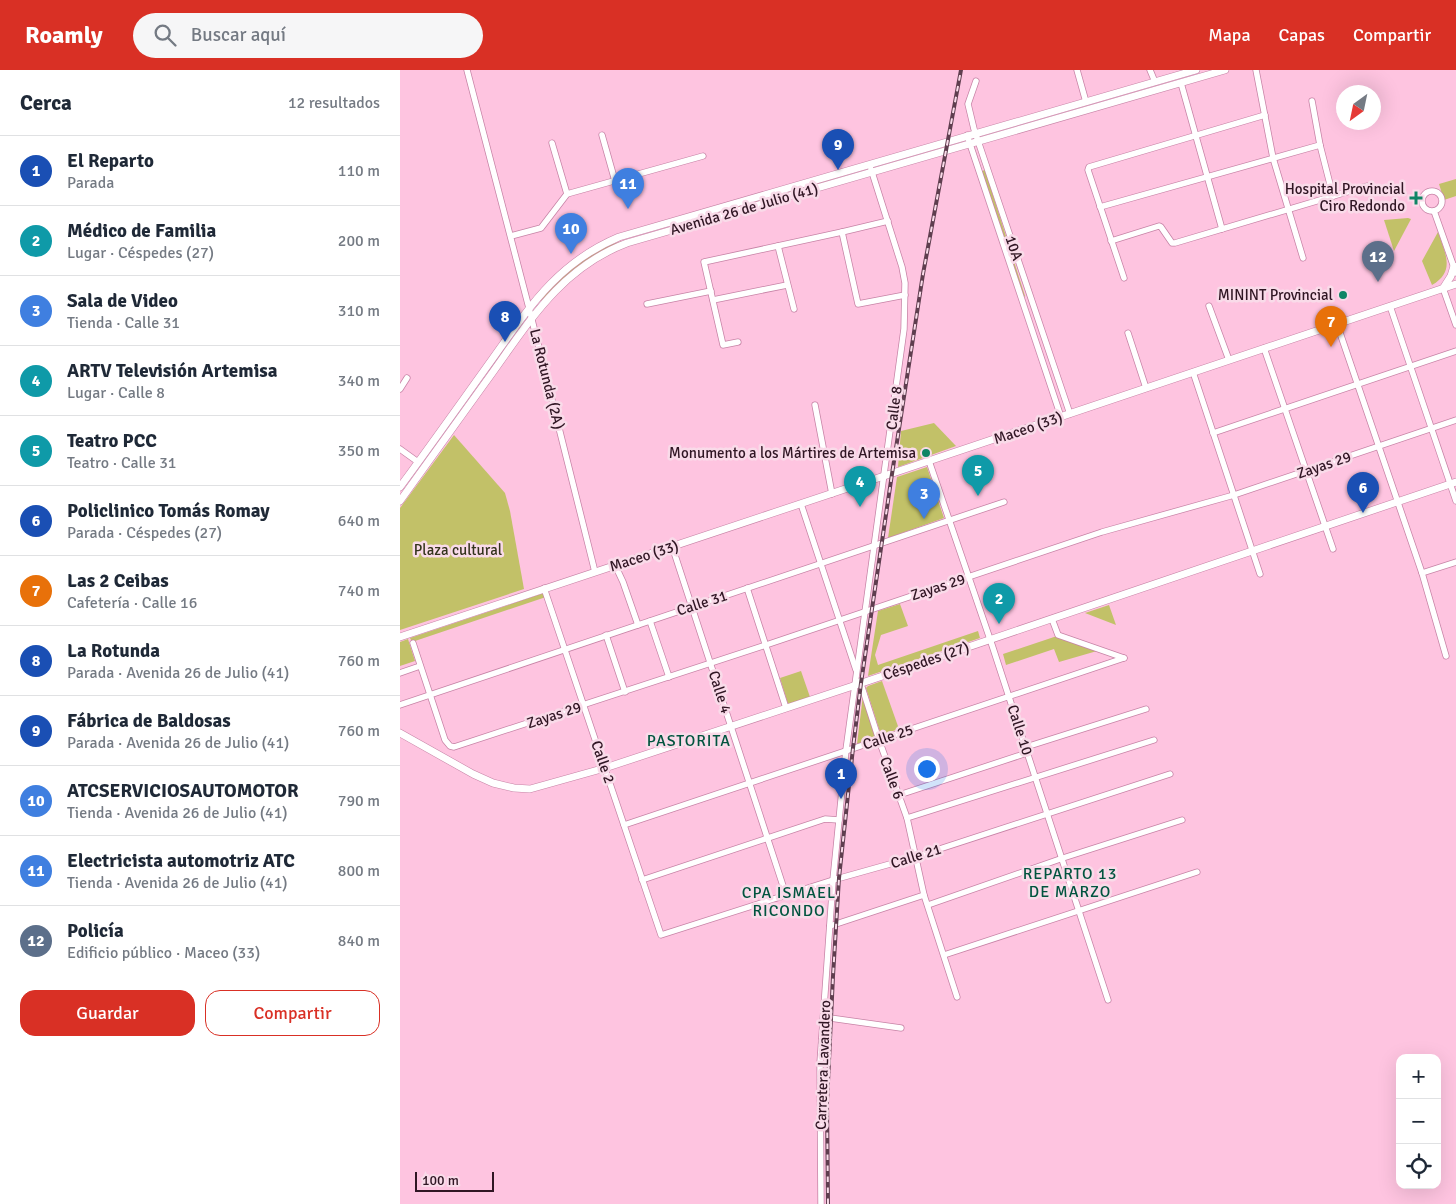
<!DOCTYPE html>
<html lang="es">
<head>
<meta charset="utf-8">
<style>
	:root { --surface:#fff; --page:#f6f6f7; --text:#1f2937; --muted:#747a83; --line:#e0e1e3; --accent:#d93025 }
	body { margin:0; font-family:Signika,sans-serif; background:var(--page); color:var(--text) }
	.controls { position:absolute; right:15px; bottom:15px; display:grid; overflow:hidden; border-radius:10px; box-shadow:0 5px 20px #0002 }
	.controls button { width:45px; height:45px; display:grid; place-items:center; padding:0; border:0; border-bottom:1px solid var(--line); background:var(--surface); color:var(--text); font:25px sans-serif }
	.compass { position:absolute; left:936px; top:15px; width:45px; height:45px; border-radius:50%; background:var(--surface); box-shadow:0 5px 20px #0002; rotate:213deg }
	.scale { position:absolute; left:15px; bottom:12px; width:79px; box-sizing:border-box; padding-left:5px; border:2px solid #301624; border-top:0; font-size:14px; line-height:18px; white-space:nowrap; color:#301624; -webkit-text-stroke:4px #f9dbe9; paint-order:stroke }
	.you { position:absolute; left:526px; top:698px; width:18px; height:18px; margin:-12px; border:4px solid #fff; border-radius:50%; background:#1a73e8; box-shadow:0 0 0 8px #1a73e833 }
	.badge { display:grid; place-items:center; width:32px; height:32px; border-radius:50%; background:var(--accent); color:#fff; font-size:16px; font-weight:700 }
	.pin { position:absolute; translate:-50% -41px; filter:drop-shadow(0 1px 2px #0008) }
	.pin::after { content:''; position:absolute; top:26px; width:18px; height:15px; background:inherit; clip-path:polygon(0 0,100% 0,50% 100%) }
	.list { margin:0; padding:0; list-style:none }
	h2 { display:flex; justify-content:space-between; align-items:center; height:65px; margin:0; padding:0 20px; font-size:21px }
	h2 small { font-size:16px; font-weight:400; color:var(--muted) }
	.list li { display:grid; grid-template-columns:32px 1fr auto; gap:15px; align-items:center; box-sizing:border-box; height:70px; padding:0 20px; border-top:1px solid var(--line) }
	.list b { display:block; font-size:19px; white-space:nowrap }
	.list p { margin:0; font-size:16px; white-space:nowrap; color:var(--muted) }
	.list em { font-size:16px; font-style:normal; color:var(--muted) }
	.actions { display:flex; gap:10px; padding:15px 20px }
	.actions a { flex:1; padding:11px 0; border:1px solid var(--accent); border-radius:15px; text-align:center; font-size:18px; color:var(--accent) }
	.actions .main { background:var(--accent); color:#fff }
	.icon { flex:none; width:28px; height:28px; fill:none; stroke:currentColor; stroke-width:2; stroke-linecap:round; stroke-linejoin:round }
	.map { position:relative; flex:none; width:1056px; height:1134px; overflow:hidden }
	header { display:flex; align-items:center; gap:30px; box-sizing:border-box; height:70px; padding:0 25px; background:var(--accent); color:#fff }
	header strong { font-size:24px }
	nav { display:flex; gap:28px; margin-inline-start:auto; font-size:18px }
	.search { width:350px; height:45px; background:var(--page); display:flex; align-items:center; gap:12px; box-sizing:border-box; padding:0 18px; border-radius:28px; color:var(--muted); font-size:19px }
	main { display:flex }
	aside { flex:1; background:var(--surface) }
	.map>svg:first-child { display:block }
	.green { fill:#c2c168 }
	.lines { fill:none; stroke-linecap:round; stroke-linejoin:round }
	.minor-casing { stroke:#c783a6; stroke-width:7 }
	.major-casing { stroke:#c783a6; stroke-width:8 }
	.minor { stroke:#fff; stroke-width:5.5 }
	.major { stroke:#fff; stroke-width:7 }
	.rail-casing { stroke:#5f3e4f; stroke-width:4 }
	.rail { stroke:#f9dbe9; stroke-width:2; stroke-dasharray:5.5; stroke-linecap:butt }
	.poi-dot { fill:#0f8565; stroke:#f9dbe9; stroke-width:2 }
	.labels { text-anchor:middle; stroke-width:5; stroke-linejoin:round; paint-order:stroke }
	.poi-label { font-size:15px; fill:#301624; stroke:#f9dbe9; text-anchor:end }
	.street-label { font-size:15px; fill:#301624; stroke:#f9dbe9 }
	.park-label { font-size:15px; fill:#33331c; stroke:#f9dbe9 }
	.neighbourhood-label { font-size:16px; letter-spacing:1px; fill:#01543f; stroke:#f9dbe9 }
</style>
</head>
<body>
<header>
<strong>Roamly</strong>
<div class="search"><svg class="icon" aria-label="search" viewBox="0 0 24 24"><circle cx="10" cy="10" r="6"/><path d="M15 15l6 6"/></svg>Buscar aquí</div>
<nav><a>Mapa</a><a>Capas</a><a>Compartir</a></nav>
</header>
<main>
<aside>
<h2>Cerca<small>12 resultados</small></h2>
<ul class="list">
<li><span class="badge" style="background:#1a4fb4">1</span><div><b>El Reparto</b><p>Parada</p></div><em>110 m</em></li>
<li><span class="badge" style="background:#0f9aa8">2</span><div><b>Médico de Familia</b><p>Lugar · Céspedes (27)</p></div><em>200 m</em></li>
<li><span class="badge" style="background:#3f7fe0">3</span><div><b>Sala de Video</b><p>Tienda · Calle 31</p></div><em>310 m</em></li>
<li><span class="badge" style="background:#0f9aa8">4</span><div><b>ARTV Televisión Artemisa</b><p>Lugar · Calle 8</p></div><em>340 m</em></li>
<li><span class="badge" style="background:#0f9aa8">5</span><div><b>Teatro PCC</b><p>Teatro · Calle 31</p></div><em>350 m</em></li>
<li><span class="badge" style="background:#1a4fb4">6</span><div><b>Policlinico Tomás Romay</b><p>Parada · Céspedes (27)</p></div><em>640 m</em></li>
<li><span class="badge" style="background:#e8710a">7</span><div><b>Las 2 Ceibas</b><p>Cafetería · Calle 16</p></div><em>740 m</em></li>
<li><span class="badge" style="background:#1a4fb4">8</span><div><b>La Rotunda</b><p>Parada · Avenida 26 de Julio (41)</p></div><em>760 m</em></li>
<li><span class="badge" style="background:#1a4fb4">9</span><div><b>Fábrica de Baldosas</b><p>Parada · Avenida 26 de Julio (41)</p></div><em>760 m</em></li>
<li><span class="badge" style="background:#3f7fe0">10</span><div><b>ATCSERVICIOSAUTOMOTOR</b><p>Tienda · Avenida 26 de Julio (41)</p></div><em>790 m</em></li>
<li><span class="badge" style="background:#3f7fe0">11</span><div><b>Electricista automotriz ATC</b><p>Tienda · Avenida 26 de Julio (41)</p></div><em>800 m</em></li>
<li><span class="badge" style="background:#5c6f8a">12</span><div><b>Policía</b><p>Edificio público · Maceo (33)</p></div><em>840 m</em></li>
</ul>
<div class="actions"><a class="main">Guardar</a><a>Compartir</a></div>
</aside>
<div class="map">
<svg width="1056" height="1134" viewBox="0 0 1056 1134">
	<rect width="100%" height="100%" fill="#fec4e0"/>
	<g class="green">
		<polygon points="585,100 625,226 624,227 582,101"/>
		<path d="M456 102 212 176C183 189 162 208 141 231H140C160 208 182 188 209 175Z"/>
		<polygon points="1056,109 1056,126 1044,130 1039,114"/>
		<polygon points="1008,148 1011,149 994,181 984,150"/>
		<path d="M1038 162C1045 183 1056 201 1032 215L1022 191Z"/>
		<polygon points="534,353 556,376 498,397 501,361"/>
		<polygon points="54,365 105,423 110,441 124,519 0,560 0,438"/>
		<polygon points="527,397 544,448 488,468 497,407"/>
		<polygon points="144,523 146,527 12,572 10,568"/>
		<polygon points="500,534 508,556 481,565 475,585 478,595 578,561 580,568 468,606 478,541"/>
		<polygon points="709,535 716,555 685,543"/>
		<polygon points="657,566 697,581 659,592 654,579 606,595 603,584"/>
		<polygon points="8,569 15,591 0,596 0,572"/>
		<polygon points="401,601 410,627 388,634 380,608"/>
		<polygon points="482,611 499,659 481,665 466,618 468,616"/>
		<polygon points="463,625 475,667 457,674"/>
	</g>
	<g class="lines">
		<defs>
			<g id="minor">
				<polyline points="67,0 129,238 195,502"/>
				<polyline points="677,0 686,32"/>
				<polyline points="750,0 755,12"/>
				<polyline points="856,0 873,88 903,188"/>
				<polyline points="576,11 568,34 574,59 670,344"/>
				<polyline points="781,13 822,159"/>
				<polyline points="912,31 920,75 933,126"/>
				<polyline points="202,65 215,111"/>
				<polyline points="567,65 661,347"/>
				<polyline points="152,73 167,124"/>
				<circle cx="1032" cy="131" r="10"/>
				<polyline points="700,137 920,75"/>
				<polyline points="1034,141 1056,203"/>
				<polyline points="442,162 458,234 505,225"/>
				<polyline points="111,166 141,158 167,124 303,86"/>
				<polyline points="711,171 759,156 761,157 772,173 775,173 967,116"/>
				<polyline points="378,176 394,239"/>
				<polyline points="724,208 688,100 689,97 865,45"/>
				<polyline points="1043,218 1056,255"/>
				<polyline points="313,230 387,215"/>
				<polyline points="247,234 311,221"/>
				<polyline points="809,236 829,290"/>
				<polyline points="990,236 1056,431"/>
				<polyline points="937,254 1022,503 1046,586"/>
				<polyline points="728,263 746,318"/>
				<polyline points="338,272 323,275 304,192 442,162 488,151"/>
				<polyline points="864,278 933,479"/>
				<polyline points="793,302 860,504"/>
				<polyline points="0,319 7,308"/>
				<polyline points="415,335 432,424"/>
				<polyline points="813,363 1056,281"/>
				<polyline points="0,379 18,392"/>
				<polyline points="529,391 592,575 708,930"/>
				<polyline points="401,434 456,600"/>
				<polyline points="272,476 386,825"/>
				<polyline points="215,495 223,512 238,555"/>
				<polyline points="1022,503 1056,492"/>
				<polyline points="144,518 261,865 433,810 515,787 770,704"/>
				<polyline points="347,518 386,638"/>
				<polyline points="652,549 658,565 724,588"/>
				<polyline points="250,551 269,607"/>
				<polyline points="206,565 225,622"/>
				<polyline points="13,573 45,670 50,676 54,677 366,575 702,462 834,425 1056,350"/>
				<polyline points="0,603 20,596"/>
				<polyline points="460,611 479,670 507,748 524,825 557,927"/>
				<polyline points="0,635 604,432"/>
				<polyline points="626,677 746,639"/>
				<polyline points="499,725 627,683"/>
				<polyline points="507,748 754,670"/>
				<polyline points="224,755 724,588"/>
				<polyline points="242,810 425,749 439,750"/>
				<polyline points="528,835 663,788 782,750"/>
				<polyline points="430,856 524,825"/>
				<polyline points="544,885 797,802"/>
				<polyline points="423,947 501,958"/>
				<polyline points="421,1134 420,993 433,810 446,680 504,259 505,213 502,197 471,99"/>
			</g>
			<g id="major">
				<polyline points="1044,217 1051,206 1054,196 1056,198"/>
				<path d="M0 417C28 379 55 341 83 302 124 246 152 195 219 167L796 0"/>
				<path d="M0 431C28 392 57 352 85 313 126 257 158 199 227 173L825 0"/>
				<polyline points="0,567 484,406 1056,214"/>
				<polyline points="0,663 73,704 93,713 114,718 130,719 205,698 450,617 1056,412"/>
			</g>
		</defs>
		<use href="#minor" class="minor-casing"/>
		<use href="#major" class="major-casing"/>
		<use href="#minor" class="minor"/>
		<use href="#major" class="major"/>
		<defs>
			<polyline id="rail" points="428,1134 427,1033 433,906 439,808 453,678 461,613 492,404 523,204 561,0"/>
		</defs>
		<use href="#rail" class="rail-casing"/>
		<use href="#rail" class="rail"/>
	</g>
	<g class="poi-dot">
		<path d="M1013.5 120.5h5v5h5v5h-5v5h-5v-5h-5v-5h5z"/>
		<circle cx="943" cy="225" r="5"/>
		<circle cx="526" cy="383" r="5"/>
	</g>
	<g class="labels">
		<g class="poi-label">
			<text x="1005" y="124">Hospital Provincial<tspan x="1005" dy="17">Ciro Redondo</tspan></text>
			<text x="933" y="230">MININT Provincial</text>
			<text x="516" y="388">Monumento a los Mártires de Artemisa</text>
		</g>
		<g class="street-label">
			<text transform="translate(344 139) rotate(-16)" y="5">Avenida 26 de Julio (41)</text>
			<text transform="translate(614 178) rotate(71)" y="5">10A</text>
			<text transform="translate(147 309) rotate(76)" y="5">La Rotunda (2A)</text>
			<text transform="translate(494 338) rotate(-83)" y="5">Calle 8</text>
			<text transform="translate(628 358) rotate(-19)" y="5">Maceo (33)</text>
			<text transform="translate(924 395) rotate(-19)" y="5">Zayas 29</text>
			<text transform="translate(244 486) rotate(-18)" y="5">Maceo (33)</text>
			<text transform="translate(538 517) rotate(-18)" y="5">Zayas 29</text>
			<text transform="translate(302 533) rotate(-18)" y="5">Calle 31</text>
			<text transform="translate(526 591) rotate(-19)" y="5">Céspedes (27)</text>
			<text transform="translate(320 622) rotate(72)" y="5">Calle 4</text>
			<text transform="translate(154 645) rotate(-18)" y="5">Zayas 29</text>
			<text transform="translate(620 660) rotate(72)" y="5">Calle 10</text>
			<text transform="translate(488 667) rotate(-18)" y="5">Calle 25</text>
			<text transform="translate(203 692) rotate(71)" y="5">Calle 2</text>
			<text transform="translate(492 708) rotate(70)" y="5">Calle 6</text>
			<text transform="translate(516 786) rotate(-17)" y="5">Calle 21</text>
			<text transform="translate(423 995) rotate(-88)" y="5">Carretera Lavandero</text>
		</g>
		<g class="park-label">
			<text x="58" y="485">Plaza cultural</text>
		</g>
		<g class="neighbourhood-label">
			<text x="289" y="676">PASTORITA</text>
			<text x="670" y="809">REPARTO 13<tspan x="670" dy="18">DE MARZO</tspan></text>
			<text x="389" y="828">CPA ISMAEL<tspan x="389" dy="18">RICONDO</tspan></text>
		</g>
	</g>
</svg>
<div class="controls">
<button>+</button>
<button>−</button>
<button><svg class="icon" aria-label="locate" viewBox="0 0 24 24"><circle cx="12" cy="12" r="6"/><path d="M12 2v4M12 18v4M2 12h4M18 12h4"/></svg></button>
</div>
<svg class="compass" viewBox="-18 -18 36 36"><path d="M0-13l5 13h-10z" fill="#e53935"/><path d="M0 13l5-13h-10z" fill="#747a83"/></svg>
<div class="scale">100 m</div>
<div class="you"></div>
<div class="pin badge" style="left:441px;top:729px;background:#1a4fb4">1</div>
<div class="pin badge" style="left:599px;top:554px;background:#0f9aa8">2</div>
<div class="pin badge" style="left:524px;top:449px;background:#3f7fe0">3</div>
<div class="pin badge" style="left:460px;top:437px;background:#0f9aa8">4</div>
<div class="pin badge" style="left:578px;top:426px;background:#0f9aa8">5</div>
<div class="pin badge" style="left:963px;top:443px;background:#1a4fb4">6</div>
<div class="pin badge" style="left:931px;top:277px;background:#e8710a">7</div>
<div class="pin badge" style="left:105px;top:272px;background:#1a4fb4">8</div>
<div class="pin badge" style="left:438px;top:100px;background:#1a4fb4">9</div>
<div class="pin badge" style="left:171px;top:184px;background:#3f7fe0">10</div>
<div class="pin badge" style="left:228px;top:139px;background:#3f7fe0">11</div>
<div class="pin badge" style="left:978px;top:212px;background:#5c6f8a">12</div>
</div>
</main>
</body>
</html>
